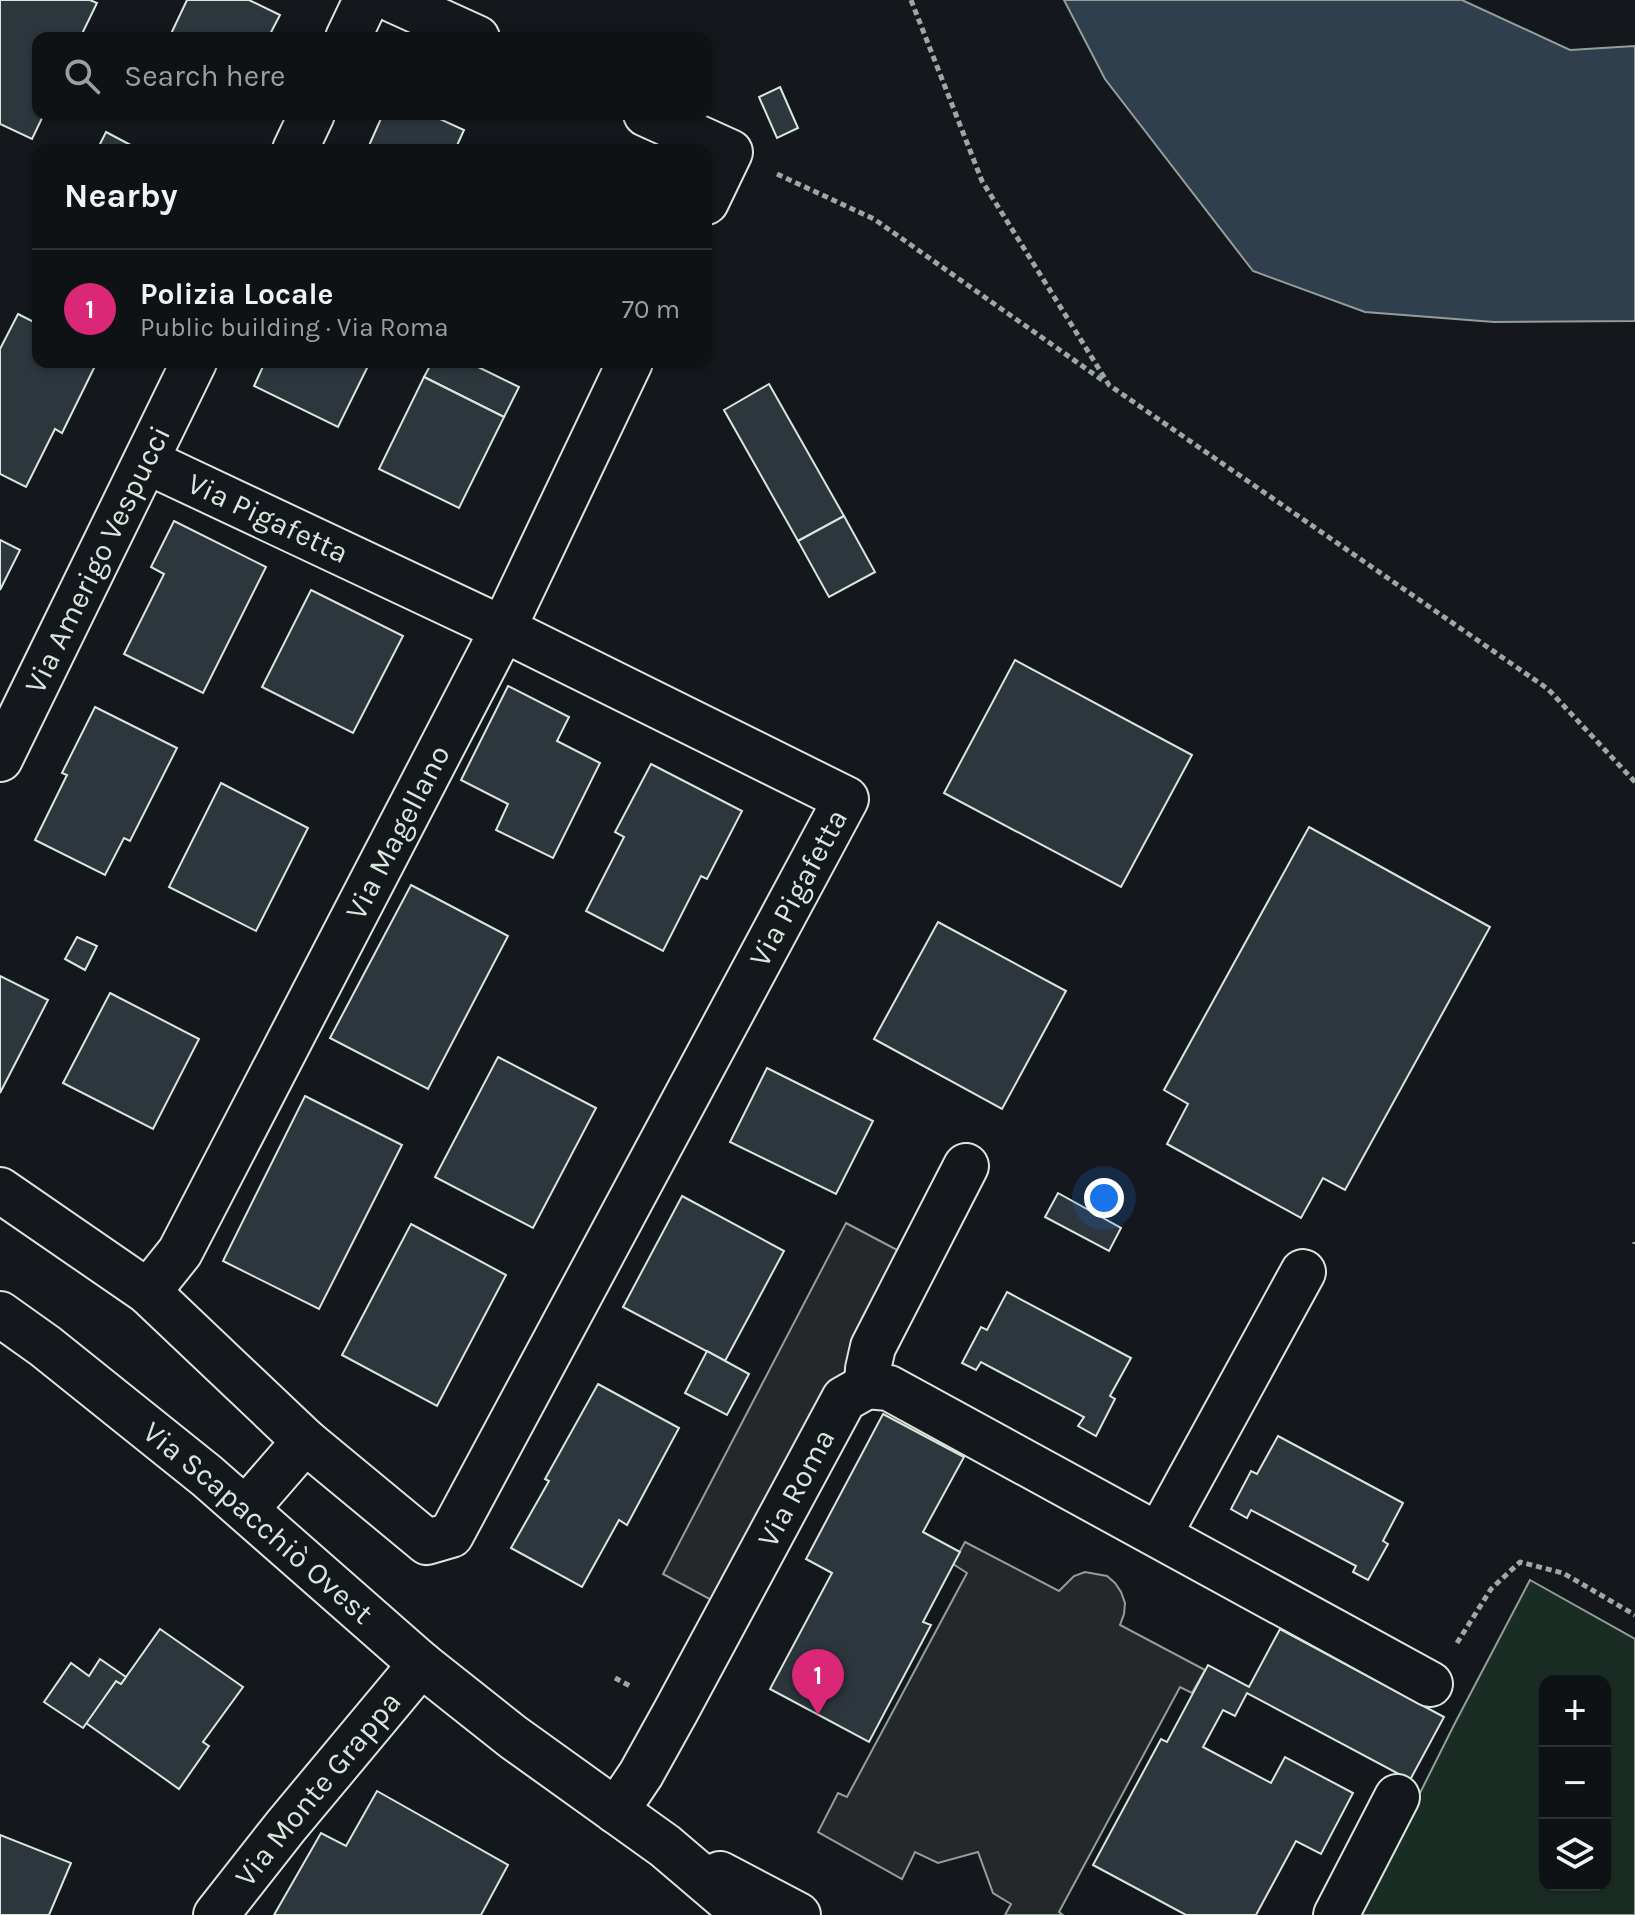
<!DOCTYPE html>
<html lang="en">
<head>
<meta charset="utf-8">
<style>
	:root { --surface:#0f1215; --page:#1d2022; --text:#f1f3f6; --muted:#9b9ea0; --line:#2f3234; --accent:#db2777 }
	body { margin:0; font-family:Karla,sans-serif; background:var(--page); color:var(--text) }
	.controls { position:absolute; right:24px; bottom:24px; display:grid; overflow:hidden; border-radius:16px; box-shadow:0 2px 6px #0004 }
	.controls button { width:72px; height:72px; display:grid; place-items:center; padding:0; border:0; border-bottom:2px solid var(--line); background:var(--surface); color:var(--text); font:40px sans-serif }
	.you { position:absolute; left:1104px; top:1198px; width:28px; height:28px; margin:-20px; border:6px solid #fff; border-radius:50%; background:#1a73e8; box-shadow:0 0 0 12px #1a73e833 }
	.badge { display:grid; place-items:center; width:52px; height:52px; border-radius:50%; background:var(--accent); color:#fff; font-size:26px; font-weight:700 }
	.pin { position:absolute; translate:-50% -66px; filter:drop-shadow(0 2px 4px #0008) }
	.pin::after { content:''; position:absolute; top:42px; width:28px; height:24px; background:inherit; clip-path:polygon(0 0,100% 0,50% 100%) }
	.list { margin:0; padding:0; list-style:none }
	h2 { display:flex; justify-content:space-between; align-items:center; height:104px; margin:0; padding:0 32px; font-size:34px }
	h2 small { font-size:26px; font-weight:400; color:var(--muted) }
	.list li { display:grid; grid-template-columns:52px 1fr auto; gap:24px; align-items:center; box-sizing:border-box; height:120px; padding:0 32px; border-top:2px solid var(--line) }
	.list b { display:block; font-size:30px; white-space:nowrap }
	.list p { margin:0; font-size:26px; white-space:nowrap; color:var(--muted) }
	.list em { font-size:26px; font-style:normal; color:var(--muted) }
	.icon { flex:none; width:44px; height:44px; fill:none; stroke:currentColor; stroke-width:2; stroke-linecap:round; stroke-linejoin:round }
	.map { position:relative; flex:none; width:1635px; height:1915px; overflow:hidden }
	.search { position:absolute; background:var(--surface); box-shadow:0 2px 6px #0004; left:32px; top:32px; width:680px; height:88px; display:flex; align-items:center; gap:20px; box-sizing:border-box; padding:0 28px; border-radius:16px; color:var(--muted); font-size:30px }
	.panel { position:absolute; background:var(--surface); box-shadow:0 2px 6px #0004; left:32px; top:144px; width:680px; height:224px; border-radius:16px }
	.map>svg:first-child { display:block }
	.green { fill:#1a2d24; stroke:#939e99; stroke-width:2; fill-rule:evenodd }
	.parking { fill:#24282b; stroke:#939e99; stroke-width:2 }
	.water { fill:#2f3f4d; stroke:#939e99; stroke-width:2 }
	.building { fill:#2c363c; stroke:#d8e6dc; stroke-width:2 }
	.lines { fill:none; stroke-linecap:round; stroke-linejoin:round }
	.minor-casing { stroke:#d8e6dc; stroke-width:48 }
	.major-casing { stroke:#d8e6dc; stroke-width:48 }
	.path { stroke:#9da8a2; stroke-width:5; stroke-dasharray:6 4; stroke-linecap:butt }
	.minor { stroke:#14181c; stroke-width:44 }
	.major { stroke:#14181c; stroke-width:44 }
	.labels { text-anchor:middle; stroke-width:6; stroke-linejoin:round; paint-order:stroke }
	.street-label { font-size:30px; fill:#d8e6dc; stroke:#14181c }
</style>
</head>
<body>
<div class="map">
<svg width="1635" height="1915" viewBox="0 0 1635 1915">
	<rect width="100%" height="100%" fill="#14181c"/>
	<path class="green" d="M1530 1580 1635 1639V1915H1359L1455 1723ZM1545 1681H1605V1885H1545Z"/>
	<g class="parking">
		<polygon points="846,1223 918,1261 730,1610 663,1574"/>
		<polygon points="965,1542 1059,1591 1074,1576 1085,1572 1107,1576 1115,1583 1121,1592 1125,1603 1124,1614 1120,1625 1205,1670 1192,1693 1180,1687 1059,1912 1063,1915 1005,1915 1011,1904 993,1893 978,1852 938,1863 915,1852 902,1879 818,1832 838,1793 847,1797 967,1573 953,1564"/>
	</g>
	<polygon class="water" points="1064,0 1462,0 1570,50 1635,46 1635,321 1494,322 1365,312 1253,271 1105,79"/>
	<g class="building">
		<polygon points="0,0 90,0 97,3 80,38 38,38 38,114 44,114 32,139 0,124"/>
		<polygon points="187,0 249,0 280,15 268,38 169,38"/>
		<polygon points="780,87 798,128 777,138 759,97"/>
		<polygon points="383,114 429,114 464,130 455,150 367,150"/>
		<polygon points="106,132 140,150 97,150"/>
		<polygon points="18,314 38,324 38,362 97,362 62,433 55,429 26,487 0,474 0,349"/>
		<polygon points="265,362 370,362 338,427 254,386"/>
		<polygon points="432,362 468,362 519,387 504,417 424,377"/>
		<polygon points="424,377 504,417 459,508 379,469"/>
		<polygon points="769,384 844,516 798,541 724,410"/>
		<polygon points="844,516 875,572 829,597 798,541"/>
		<polygon points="174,521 266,567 203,693 124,654 164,574 151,567"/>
		<polygon points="0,540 20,550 0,590"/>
		<polygon points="311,590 403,636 353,733 262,687"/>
		<polygon points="1015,660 1192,755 1121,887 944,793"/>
		<polygon points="508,686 569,717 557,741 600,763 553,858 496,830 508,804 461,780"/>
		<polygon points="95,707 177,748 130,841 124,838 105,875 35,840 67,775 62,773"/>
		<polygon points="651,764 742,811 707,879 701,876 663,951 586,911 624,837 615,832"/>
		<polygon points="221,783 308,828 256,931 169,887"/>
		<polygon points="1309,827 1490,927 1345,1190 1323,1178 1301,1218 1167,1144 1188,1104 1164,1090"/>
		<polygon points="411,885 508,936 428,1089 330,1038"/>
		<polygon points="938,922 1066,991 1002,1109 874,1039"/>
		<polygon points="77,937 97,946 85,970 65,959"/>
		<polygon points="0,976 48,1000 0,1093"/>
		<polygon points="110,993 199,1039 153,1129 63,1083"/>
		<polygon points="498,1057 596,1108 533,1228 435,1177"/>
		<polygon points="767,1068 873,1121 836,1194 730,1142"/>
		<polygon points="305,1096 402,1145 319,1309 223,1261"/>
		<polygon points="1058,1193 1121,1228 1109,1251 1045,1217"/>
		<polygon points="682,1196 784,1251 725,1361 623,1307"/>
		<polygon points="411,1224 506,1275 437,1406 342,1355"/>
		<polygon points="1007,1292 1131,1358 1110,1396 1115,1399 1096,1436 1078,1426 1084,1417 981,1362 976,1370 962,1363 981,1327 987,1330"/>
		<polygon points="707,1351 749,1374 727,1415 685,1393"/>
		<polygon points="598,1384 679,1428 627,1525 619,1520 582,1587 511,1548 549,1481 545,1479"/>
		<polygon points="883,1414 964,1457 923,1532 960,1552 923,1622 931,1625 869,1742 770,1689 832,1573 806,1559"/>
		<polygon points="1278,1436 1403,1503 1383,1541 1388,1544 1368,1580 1353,1572 1356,1566 1251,1510 1247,1518 1231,1509 1251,1471 1257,1474"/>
		<polygon points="160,1629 243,1687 203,1742 209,1746 179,1789 86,1723 116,1681 121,1684"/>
		<polygon points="1280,1629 1444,1717 1410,1780 1247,1693 1235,1716 1223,1710 1203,1747 1271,1783 1285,1757 1353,1793 1321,1854 1296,1841 1256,1915 1186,1915 1093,1865 1161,1739 1167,1742 1208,1665 1249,1687"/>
		<polygon points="100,1659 126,1677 121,1684 116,1681 83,1728 44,1702 71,1663 89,1676"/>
		<polygon points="377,1791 508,1865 481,1915 274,1915 321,1833 346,1846"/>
		<polygon points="0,1835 71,1863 49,1915 0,1915"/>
	</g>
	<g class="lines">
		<defs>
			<g id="minor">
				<polyline points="393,0 477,38"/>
				<polyline points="348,38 366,0"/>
				<polyline points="646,114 730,152 706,202"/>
				<polyline points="295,150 312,114"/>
				<path id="s1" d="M0 759 194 362"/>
				<path id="s2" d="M0 1190 148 1292 305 1441 427 1542 451 1535 846 799 503 629 146 461"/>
				<path id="s3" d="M148 1292 180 1252 503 629 630 362"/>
				<polyline points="867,1386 889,1388 1430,1684"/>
				<polyline points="867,1386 868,1369 873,1347 966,1166"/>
				<polyline points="246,1509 305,1441"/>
				<polyline points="1159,1535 1303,1272"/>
				<path id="s4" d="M616 1811 641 1774 676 1711 844 1399 867 1386"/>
				<path id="s5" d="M216 1915 286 1826 421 1664"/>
				<polyline points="1336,1915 1397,1797"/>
			</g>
			<g id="major">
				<path id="s6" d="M0 1314 45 1346 207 1476 421 1664 513 1737 665 1846 746 1915"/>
				<polyline points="720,1874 798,1915"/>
			</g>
		</defs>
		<use href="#minor" class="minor-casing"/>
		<use href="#major" class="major-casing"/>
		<g class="path">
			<polyline points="911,0 982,181 1109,385 1548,689 1635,782"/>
			<polyline points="777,174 874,219 1105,382"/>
			<polyline points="1635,1242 1635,1244"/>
			<polyline points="1457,1643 1491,1589 1520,1562 1563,1573 1635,1615"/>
			<polyline points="615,1678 632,1687"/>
		</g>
		<use href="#minor" class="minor"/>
		<use href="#major" class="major"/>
	</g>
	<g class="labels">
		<g class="street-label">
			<text transform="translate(268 518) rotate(25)" y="10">Via Pigafetta</text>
			<text dy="10" stroke="none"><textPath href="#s1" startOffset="222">Via Amerigo Vespucci</textPath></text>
			<text dy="10" stroke="none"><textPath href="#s3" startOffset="524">Via Magellano</textPath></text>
			<text dy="10" stroke="none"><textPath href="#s2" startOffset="1314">Via Pigafetta</textPath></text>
			<text dy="10" stroke="none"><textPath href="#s4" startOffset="370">Via Roma</textPath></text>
			<text dy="10" stroke="none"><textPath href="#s6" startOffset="332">Via Scapacchiò Ovest</textPath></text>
			<text dy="10" stroke="none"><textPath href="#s5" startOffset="162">Via Monte Grappa</textPath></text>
		</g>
	</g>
</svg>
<div class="controls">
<button>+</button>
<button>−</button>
<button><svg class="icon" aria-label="layers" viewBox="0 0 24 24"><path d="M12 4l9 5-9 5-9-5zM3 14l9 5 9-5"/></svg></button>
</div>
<div class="you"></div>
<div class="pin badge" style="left:818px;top:1715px">1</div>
<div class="search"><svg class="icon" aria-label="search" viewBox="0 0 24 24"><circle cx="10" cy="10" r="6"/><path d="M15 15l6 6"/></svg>Search here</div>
<section class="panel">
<h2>Nearby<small></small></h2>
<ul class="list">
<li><span class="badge">1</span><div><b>Polizia Locale</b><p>Public building · Via Roma</p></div><em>70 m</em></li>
</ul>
</section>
</div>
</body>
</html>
